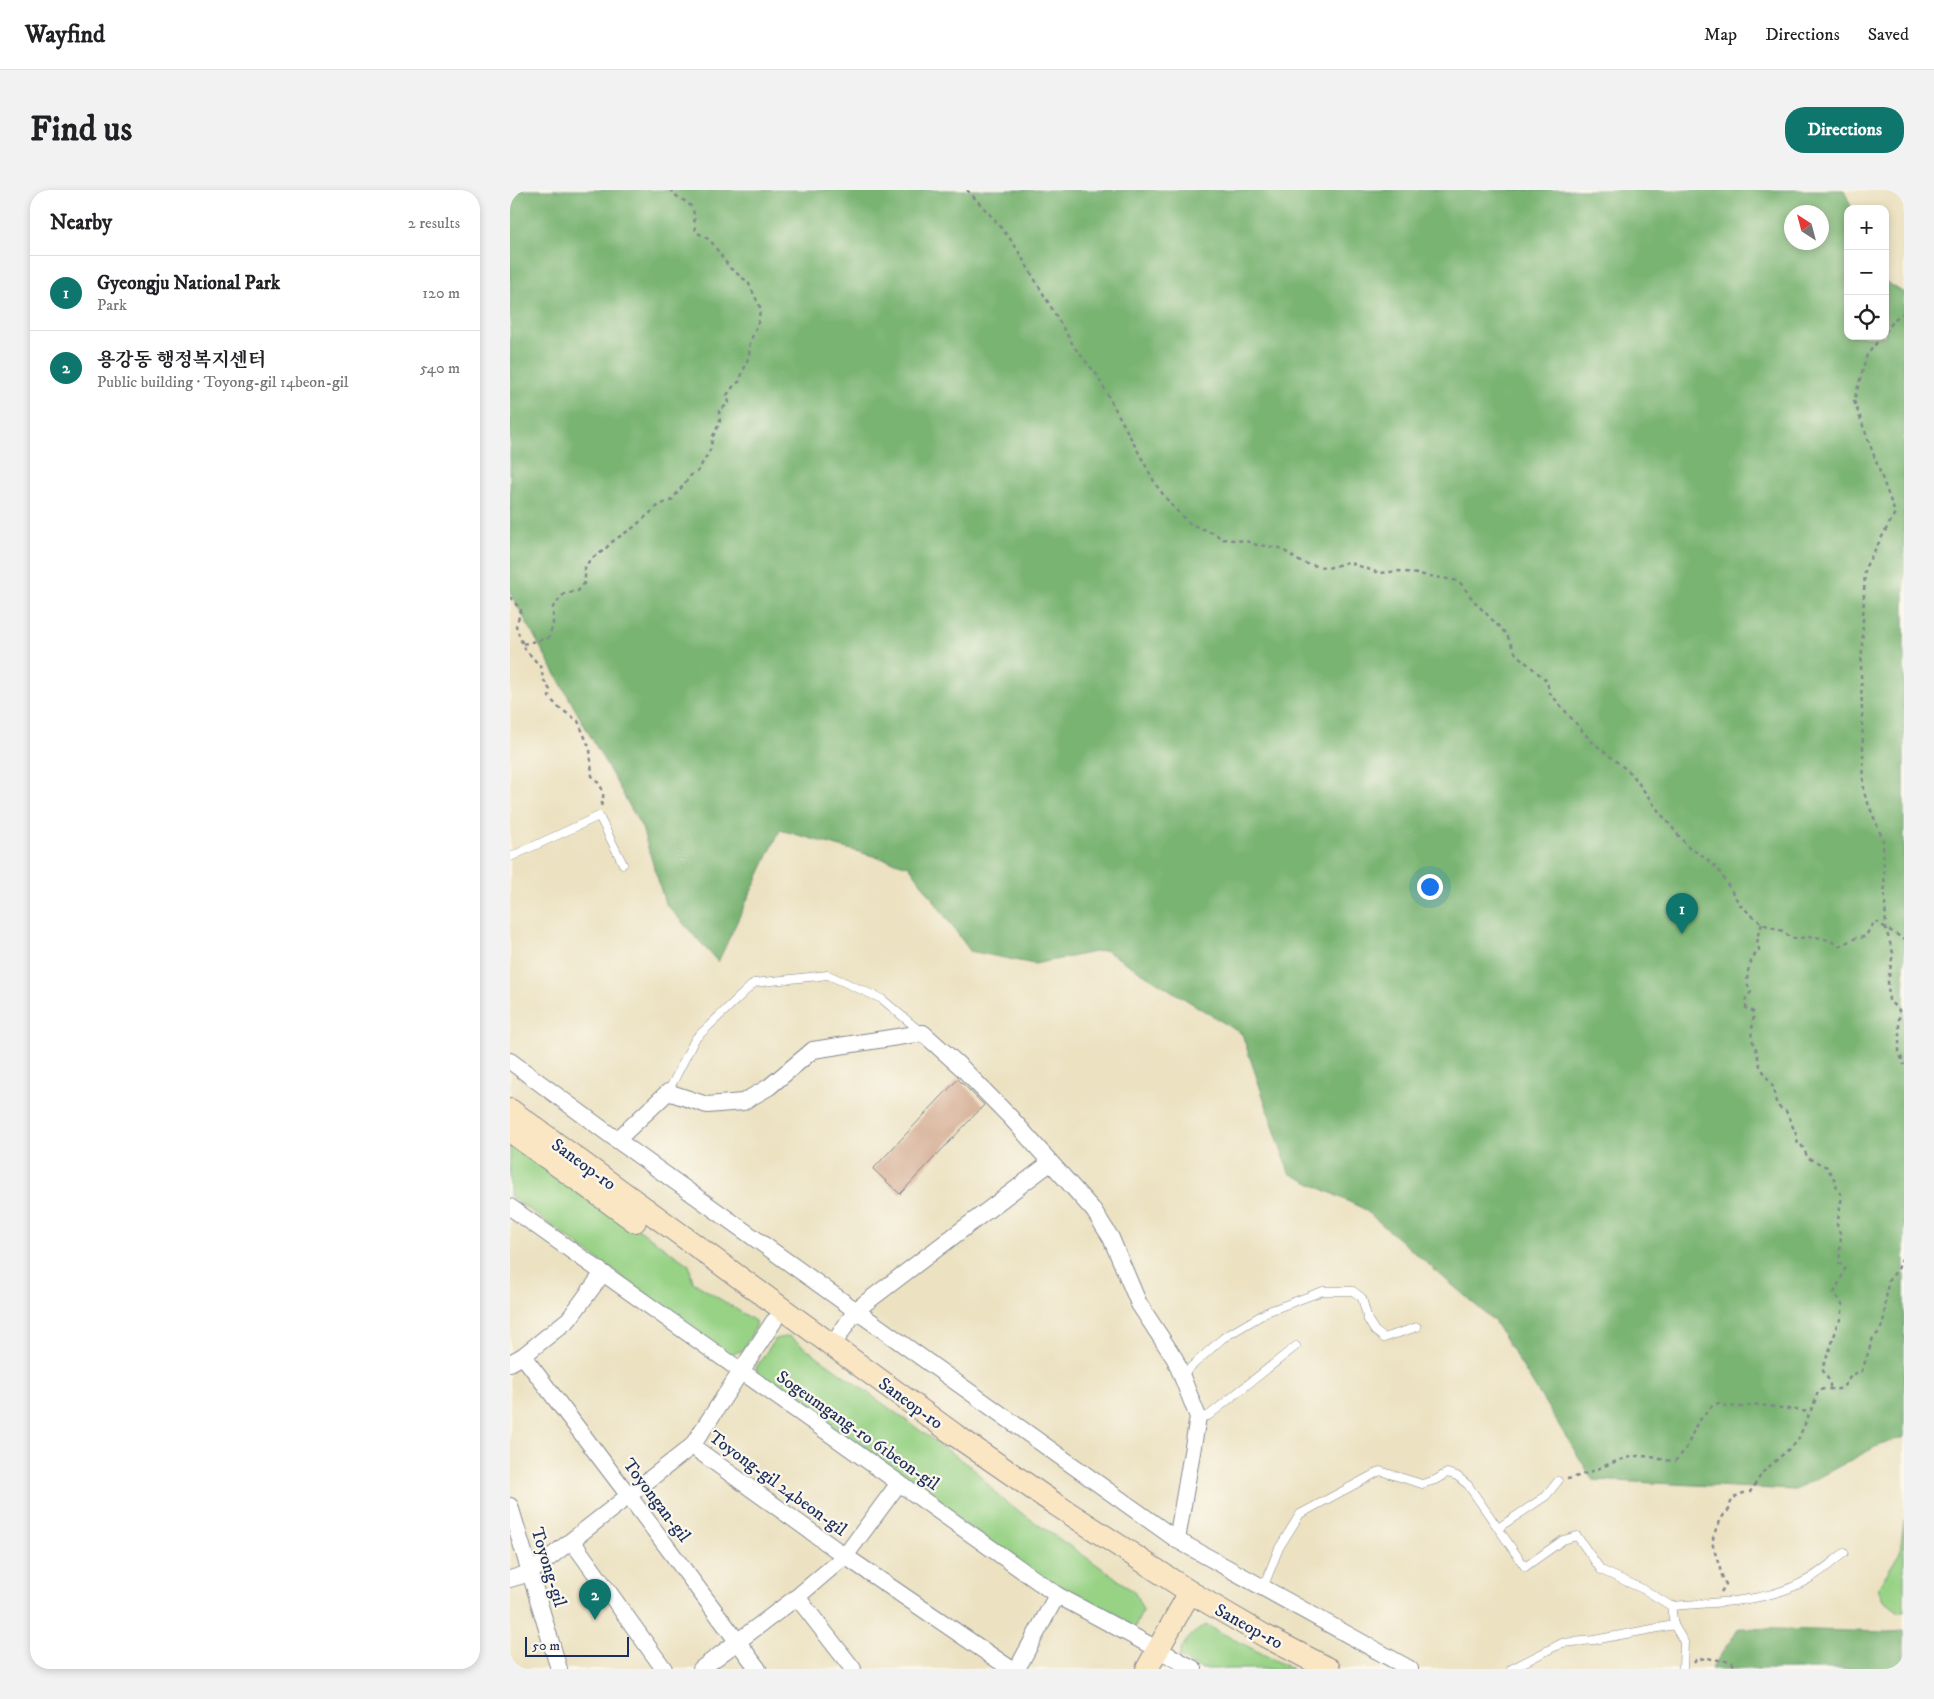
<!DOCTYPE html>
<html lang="en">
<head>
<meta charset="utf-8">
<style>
	:root { --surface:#fff; --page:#f2f2f2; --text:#202124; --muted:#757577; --line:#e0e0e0; --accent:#0f766e }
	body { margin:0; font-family:"IM FELL DW Pica","Noto Serif KR",serif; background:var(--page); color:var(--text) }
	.controls { position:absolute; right:15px; top:15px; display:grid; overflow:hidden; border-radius:10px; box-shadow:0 2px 8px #0003 }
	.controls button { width:45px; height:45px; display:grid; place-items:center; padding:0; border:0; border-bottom:1px solid var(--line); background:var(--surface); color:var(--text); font:25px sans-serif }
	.compass { position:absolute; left:1274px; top:15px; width:45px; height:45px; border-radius:50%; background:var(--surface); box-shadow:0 2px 8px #0003; rotate:324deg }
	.scale { position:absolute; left:15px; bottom:12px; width:104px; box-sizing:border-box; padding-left:5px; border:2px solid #1b2f5e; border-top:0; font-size:14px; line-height:18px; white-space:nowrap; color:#1b2f5e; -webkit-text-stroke:4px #fbf7ec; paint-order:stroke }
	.you { position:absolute; left:919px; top:696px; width:18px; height:18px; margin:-12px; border:4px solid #fff; border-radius:50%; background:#1a73e8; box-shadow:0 0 0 8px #1a73e833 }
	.badge { display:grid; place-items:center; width:32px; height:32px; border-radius:50%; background:var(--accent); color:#fff; font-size:16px; font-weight:700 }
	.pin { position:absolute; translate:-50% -41px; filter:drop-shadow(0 1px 2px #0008) }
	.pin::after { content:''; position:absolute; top:26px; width:18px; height:15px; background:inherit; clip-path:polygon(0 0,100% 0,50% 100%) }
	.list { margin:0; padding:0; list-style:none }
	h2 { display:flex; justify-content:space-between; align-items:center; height:65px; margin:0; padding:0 20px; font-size:21px }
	h2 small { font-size:16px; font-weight:400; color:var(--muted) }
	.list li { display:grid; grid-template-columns:32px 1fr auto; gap:15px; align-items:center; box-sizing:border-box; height:75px; padding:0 20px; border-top:1px solid var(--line) }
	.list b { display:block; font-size:19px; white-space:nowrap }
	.list p { margin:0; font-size:16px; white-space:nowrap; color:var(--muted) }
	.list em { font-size:16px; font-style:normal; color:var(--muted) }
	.icon { flex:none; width:28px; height:28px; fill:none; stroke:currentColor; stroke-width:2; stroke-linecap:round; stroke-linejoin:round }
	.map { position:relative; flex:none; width:1394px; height:1479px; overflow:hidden; border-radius:20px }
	header { display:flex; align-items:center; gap:30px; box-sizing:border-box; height:70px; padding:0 25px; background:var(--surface); border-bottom:1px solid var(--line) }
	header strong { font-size:24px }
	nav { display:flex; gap:28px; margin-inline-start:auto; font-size:18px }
	.intro { display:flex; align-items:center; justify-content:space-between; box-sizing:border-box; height:120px; padding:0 30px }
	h1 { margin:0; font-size:35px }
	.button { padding:12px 22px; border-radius:20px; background:var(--accent); color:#fff; font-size:18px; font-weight:700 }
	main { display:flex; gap:30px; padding:0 30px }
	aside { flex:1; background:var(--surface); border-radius:20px; box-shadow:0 2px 8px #0003 }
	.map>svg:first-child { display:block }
	.green { fill:#97d285; stroke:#598072 }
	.forest { fill:#79b472; stroke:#4a7268; fill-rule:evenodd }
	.building { fill:#d3a98f }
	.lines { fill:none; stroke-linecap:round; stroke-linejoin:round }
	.lane-casing { stroke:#848890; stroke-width:9 }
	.street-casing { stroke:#848890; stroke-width:18 }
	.secondary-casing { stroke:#848890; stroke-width:24 }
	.path { stroke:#848890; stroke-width:2.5; stroke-dasharray:4 4; stroke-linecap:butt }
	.lane { stroke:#fff; stroke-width:8 }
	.street { stroke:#fff; stroke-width:16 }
	.secondary { stroke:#fbe6c4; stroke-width:22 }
	.labels { text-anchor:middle; stroke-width:4.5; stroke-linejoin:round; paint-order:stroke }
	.street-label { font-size:18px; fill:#1b2f5e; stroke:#fbf7ec }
</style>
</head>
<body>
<header>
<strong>Wayfind</strong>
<nav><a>Map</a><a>Directions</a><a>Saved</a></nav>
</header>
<div class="intro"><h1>Find us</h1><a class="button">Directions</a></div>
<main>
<aside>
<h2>Nearby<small>2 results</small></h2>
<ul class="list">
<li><span class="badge">1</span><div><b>Gyeongju National Park</b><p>Park</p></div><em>120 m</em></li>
<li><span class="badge">2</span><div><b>용강동 행정복지센터</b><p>Public building · Toyong-gil 14beon-gil</p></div><em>540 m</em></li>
</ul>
</aside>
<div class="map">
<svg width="1394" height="1479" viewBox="0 0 1394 1479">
	<rect width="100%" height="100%" fill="#fbf7ec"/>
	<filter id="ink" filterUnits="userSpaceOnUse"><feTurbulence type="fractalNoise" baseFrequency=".02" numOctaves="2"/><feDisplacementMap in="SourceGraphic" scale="10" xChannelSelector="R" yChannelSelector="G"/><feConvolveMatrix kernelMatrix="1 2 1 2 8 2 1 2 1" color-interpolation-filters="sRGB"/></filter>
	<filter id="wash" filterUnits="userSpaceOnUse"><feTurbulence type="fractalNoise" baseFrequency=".0096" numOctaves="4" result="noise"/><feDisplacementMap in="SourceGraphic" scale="20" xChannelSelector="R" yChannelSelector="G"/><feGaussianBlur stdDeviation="1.12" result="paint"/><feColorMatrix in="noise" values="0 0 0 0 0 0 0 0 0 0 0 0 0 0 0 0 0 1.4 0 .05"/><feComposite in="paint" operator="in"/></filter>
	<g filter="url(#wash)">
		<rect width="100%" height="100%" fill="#ece2c2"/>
		<g class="green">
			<polygon points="0,949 179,1075 183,1092 245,1131 246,1137 232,1161 219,1164 0,1006"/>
			<polygon points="279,1146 465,1280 491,1309 602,1385 625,1403 633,1420 623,1441 550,1402 248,1188 246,1178 265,1149"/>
			<polygon points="1394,1330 1394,1422 1389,1422 1372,1409 1368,1398 1390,1362"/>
			<path d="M696 1435 782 1479H691L669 1467C673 1451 682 1443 696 1435Z"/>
		</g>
		<g class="forest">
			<path d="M0 0H1334L1342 19H1338V146H1375V91L1394 103V1247L1367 1256 1285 1300 1083 1290 984 1131 854 1019 779 983 732 844 595 760 524 774 460 761 399 676 270 640 208 772 155 713 132 638 0 403ZM1282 22H1312V52H1282Z"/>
			<polygon points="1229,1438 1378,1442 1394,1441 1394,1479 1201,1479"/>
		</g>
		<g id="blocks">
			<polygon class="building" points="448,889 474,915 390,1004 363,979"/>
		</g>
	</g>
	<g filter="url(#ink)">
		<use href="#blocks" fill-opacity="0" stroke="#848890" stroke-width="1"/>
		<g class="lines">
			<defs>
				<g id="lane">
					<polyline points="0,667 89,626 113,674"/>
					<polyline points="158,902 185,849 244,793 318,785 372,809 411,842"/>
					<polyline points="672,1185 713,1148 759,1121 813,1101 843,1101 852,1108 858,1130 865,1141 874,1148 907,1137"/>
					<polyline points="688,1227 698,1226 786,1156"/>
					<polyline points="988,1338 1036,1306 1048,1291"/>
					<polyline points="753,1398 769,1358 790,1324 870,1281 912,1294 925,1290 937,1283 947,1286 958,1295 1015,1377 1053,1350 1067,1346 1091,1380 1135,1400 1161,1416 1164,1435 1084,1450 1052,1453 1001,1479"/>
					<path d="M1161 1416C1206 1412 1256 1413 1297 1390 1310 1383 1322 1372 1334 1363"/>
					<polyline points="1164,1435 1174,1452 1173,1479"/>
				</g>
				<g id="street">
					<polyline points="0,871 107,950 667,1350 900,1479"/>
					<polyline points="107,950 158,902 197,915 233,912 259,897 303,860 413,843 452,878 501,928 584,1021 601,1048 629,1114 665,1169 688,1227 667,1350"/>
					<polyline points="0,1017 547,1405 684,1479"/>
					<polyline points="322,1156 346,1120 540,973"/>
					<polyline points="13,1166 119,1306 248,1479"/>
					<polyline points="0,1173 13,1166 59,1129 93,1083"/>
					<polyline points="182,1256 335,1366 501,1479"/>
					<polyline points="0,1316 49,1479"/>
					<polyline points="62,1351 154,1479"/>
					<polyline points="0,1389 20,1383 182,1256 264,1131"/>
					<polyline points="287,1407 343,1479"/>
					<polyline points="191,1479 287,1407 335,1366 389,1293"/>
					<polyline points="507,1479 547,1405"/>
				</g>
				<g id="secondary">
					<polyline points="0,920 445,1245 545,1314 680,1402 755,1446 819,1479"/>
					<polyline points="0,941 125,1031"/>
					<polyline points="637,1479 680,1402"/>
				</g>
			</defs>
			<use href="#lane" class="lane-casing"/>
			<use href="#street" class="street-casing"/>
			<use href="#secondary" class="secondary-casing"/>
			<g class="path">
				<path d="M457 0 485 30 504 54 565 158 587 185 646 295 662 316 680 334 706 344 711 349 736 351 747 355 770 358 792 373 818 378 838 372 869 383 890 381 949 391 964 411 997 445 1006 464 1037 491 1039 502 1081 551 1122 584 1147 619 1179 658 1192 665 1208 679 1230 715 1252 734 1273 741 1281 748C1303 748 1308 743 1329 756L1346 748 1355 747 1365 731 1394 749"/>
				<polyline points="1375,142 1386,128 1394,123"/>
				<polyline points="1372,146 1357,165 1344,211 1385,323 1355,378 1351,481 1354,603 1373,650 1376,739 1383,763 1378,792 1379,811 1389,820 1389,862 1394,875"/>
				<path d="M0 407 11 420 6 436 10 448 15 459 31 477 33 489 40 500 39 507 48 517 68 531 80 559 82 586C92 596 96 602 91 616"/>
				<path d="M13 454 38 448 43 436V417L54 404 68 401 75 392V376L82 368 93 361 103 351 124 337 149 315 162 310 181 285 188 281 200 260 203 246 210 232 209 221 219 213 217 205 225 194 229 192 239 166 240 152 249 130 250 117 238 92 220 78 200 50 186 42C184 35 185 27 183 20 179 10 166 9 161 0"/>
				<path d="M1252 734 1247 747 1249 760C1239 769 1233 791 1241 802L1236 808V818L1242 821 1244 823 1241 849 1245 855 1250 876 1263 897 1266 912 1269 917 1276 921 1286 944 1288 955 1292 956 1298 968 1317 977 1324 989 1327 999 1332 1006 1327 1035 1331 1046 1329 1073 1335 1079 1334 1082 1324 1103 1333 1115 1331 1129 1327 1133C1325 1149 1318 1163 1312 1179L1320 1192V1200"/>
				<path d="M1057 1289C1079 1285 1106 1268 1127 1266 1141 1265 1152 1271 1165 1271L1176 1259 1187 1233 1203 1215 1209 1213 1216 1216 1234 1217 1243 1214 1300 1222"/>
				<path d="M1211 1402 1216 1394C1211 1386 1211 1381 1208 1372 1203 1354 1199 1355 1208 1335 1212 1328 1213 1324 1219 1320 1220 1308 1228 1303 1240 1302L1253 1282 1287 1252 1305 1211 1308 1201C1323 1194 1329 1209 1341 1185L1352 1181 1363 1148 1370 1141 1374 1128 1378 1091 1388 1079 1394 1064"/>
				<polyline points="1184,1473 1186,1470 1196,1468 1222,1472 1225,1479"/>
			</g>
			<use href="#lane" class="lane"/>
			<use href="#street" class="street"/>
			<use href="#secondary" class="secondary"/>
		</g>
	</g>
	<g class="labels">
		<g class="street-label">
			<text transform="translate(74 974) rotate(36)" y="6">Saneop-ro</text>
			<text transform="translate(401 1213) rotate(36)" y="6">Saneop-ro</text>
			<text transform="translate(348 1240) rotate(35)" y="6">Sogeumgang-ro 61beon-gil</text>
			<text transform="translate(268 1293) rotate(36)" y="6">Toyong-gil 24beon-gil</text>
			<text transform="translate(147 1310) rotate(53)" y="6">Toyongan-gil</text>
			<text transform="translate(39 1377) rotate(73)" y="6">Toyong-gil</text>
			<text transform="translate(739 1436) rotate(29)" y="6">Saneop-ro</text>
		</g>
	</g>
</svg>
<div class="controls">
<button>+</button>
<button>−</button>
<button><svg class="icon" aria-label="locate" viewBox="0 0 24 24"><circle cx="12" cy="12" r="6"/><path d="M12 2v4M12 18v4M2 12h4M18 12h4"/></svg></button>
</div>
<svg class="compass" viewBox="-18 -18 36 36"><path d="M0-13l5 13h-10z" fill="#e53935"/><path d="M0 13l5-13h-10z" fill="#757577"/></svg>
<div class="scale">50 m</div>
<div class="you"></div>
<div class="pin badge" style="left:1172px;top:744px">1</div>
<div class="pin badge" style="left:85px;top:1430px">2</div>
</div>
</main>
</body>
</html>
